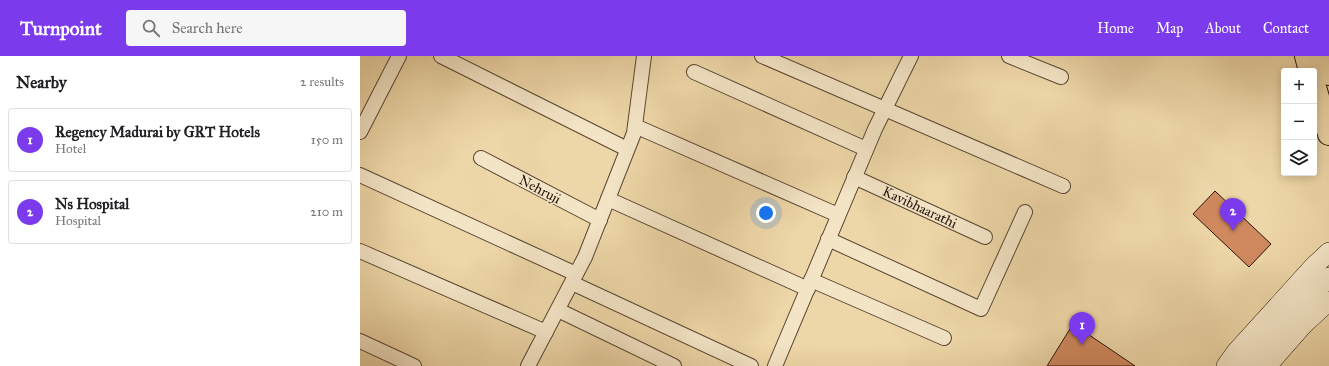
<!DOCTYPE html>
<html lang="en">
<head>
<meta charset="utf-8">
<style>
	:root { --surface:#fff; --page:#f6f6f6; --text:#202124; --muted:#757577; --line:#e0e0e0; --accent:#7c3aed }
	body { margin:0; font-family:"IM FELL Great Primer",serif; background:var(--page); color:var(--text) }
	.controls { position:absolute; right:12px; top:12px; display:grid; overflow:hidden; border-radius:4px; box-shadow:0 2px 10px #0003 }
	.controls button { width:36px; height:36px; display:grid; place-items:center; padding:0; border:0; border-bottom:1px solid var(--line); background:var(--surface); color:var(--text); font:20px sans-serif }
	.you { position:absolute; left:406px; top:157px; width:14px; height:14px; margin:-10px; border:3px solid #fff; border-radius:50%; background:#1a73e8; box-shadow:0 0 0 6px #1a73e833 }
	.badge { display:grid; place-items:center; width:26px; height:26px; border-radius:50%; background:var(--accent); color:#fff; font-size:13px; font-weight:700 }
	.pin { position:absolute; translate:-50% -33px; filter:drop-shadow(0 1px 2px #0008) }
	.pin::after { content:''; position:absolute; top:21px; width:14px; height:12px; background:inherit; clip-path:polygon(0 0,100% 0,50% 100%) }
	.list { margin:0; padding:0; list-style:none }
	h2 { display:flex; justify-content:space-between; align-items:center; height:52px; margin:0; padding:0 16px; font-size:17px }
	h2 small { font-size:13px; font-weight:400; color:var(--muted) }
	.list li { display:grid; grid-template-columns:26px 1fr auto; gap:12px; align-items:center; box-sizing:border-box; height:64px; margin:0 8px 8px; padding:0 8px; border:1px solid var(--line); border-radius:4px }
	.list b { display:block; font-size:15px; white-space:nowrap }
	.list p { margin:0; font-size:13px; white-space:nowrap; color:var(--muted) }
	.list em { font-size:13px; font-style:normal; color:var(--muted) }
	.icon { flex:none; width:22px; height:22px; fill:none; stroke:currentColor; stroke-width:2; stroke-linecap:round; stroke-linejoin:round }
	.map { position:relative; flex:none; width:969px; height:310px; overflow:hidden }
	header { display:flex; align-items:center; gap:24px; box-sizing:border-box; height:56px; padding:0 20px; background:var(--accent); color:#fff }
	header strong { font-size:19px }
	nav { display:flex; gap:22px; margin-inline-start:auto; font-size:14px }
	.search { width:280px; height:36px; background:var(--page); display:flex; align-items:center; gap:10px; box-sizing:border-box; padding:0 14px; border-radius:4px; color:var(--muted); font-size:15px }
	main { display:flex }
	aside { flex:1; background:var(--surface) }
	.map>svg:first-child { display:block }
	.building { fill:#d0895e; stroke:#28150a }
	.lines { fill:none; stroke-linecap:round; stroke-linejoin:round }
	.street-casing { stroke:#594531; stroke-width:16 }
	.secondary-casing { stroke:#28150a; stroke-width:20 }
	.primary-casing { stroke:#28150a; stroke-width:24 }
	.street { stroke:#f3e4c6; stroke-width:14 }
	.secondary { stroke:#f3e4c6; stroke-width:19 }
	.primary { stroke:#edd6a7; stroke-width:22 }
	.labels { text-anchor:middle; stroke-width:3; stroke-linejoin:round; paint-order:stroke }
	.street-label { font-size:14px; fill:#28150a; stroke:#f3e4c6 }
</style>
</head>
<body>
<header>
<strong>Turnpoint</strong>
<div class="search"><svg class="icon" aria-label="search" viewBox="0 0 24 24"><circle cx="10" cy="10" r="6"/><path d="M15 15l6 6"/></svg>Search here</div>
<nav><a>Home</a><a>Map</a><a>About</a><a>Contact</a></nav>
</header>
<main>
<aside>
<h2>Nearby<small>2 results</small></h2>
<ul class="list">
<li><span class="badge">1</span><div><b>Regency Madurai by GRT Hotels</b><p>Hotel</p></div><em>150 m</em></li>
<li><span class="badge">2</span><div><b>Ns Hospital</b><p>Hospital</p></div><em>210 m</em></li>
</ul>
</aside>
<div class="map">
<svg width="969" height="310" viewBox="0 0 969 310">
	<rect width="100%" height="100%" fill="#edd6a7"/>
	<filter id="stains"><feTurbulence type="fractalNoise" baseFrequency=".005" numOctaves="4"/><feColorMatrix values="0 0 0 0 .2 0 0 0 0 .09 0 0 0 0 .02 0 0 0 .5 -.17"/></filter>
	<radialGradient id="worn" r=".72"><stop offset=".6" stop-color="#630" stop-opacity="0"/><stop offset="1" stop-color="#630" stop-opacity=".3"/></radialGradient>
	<g class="building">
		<polygon points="855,135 911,188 889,211 833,158"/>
		<polygon points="713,268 775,310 687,310"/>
	</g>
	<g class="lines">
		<defs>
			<g id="street">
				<polyline points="81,0 267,93"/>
				<polyline points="402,0 703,130"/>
				<polyline points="649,0 701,21"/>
				<polyline points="334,16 506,93"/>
				<polyline points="275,70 478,159"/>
				<polyline points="0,76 39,0"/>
				<polyline points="121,102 240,164"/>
				<polyline points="0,119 216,218"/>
				<polyline points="494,121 625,181"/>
				<polyline points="248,143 448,233"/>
				<polyline points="468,183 621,253 665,156"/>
				<polyline points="0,195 186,276"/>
				<polyline points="451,224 584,282"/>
				<polyline points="212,227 391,310"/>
				<polyline points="198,254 314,310"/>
				<polyline points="0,285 54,310"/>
				<polyline points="168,310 225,201 274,77 284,0"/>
				<polyline points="415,310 515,73 551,0"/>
			</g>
			<g id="secondary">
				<polyline points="866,310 876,296 954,210 969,196"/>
				<polyline points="886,310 891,303 969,221"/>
				<polyline points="907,310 943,269 969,245"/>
			</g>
			<g id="primary">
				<polyline points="946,0 950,15"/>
				<polyline points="963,0 969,18"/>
				<polyline points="954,28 969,78"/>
			</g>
		</defs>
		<use href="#street" class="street-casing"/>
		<use href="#secondary" class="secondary-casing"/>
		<use href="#primary" class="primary-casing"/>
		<use href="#street" class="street"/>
		<use href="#secondary" class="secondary"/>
		<use href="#primary" class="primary"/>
	</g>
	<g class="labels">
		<g class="street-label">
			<text transform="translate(180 133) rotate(28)" y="5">Nehruji</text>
			<text transform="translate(560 151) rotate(25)" y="5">Kavibhaarathi</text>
		</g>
	</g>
	<rect width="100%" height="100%" filter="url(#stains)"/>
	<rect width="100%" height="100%" fill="url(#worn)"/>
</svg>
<div class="controls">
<button>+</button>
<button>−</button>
<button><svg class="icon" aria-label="layers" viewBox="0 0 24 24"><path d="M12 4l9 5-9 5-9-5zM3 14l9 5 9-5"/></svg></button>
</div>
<div class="you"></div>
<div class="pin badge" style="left:722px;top:289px">1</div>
<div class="pin badge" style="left:873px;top:175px">2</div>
</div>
</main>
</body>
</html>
